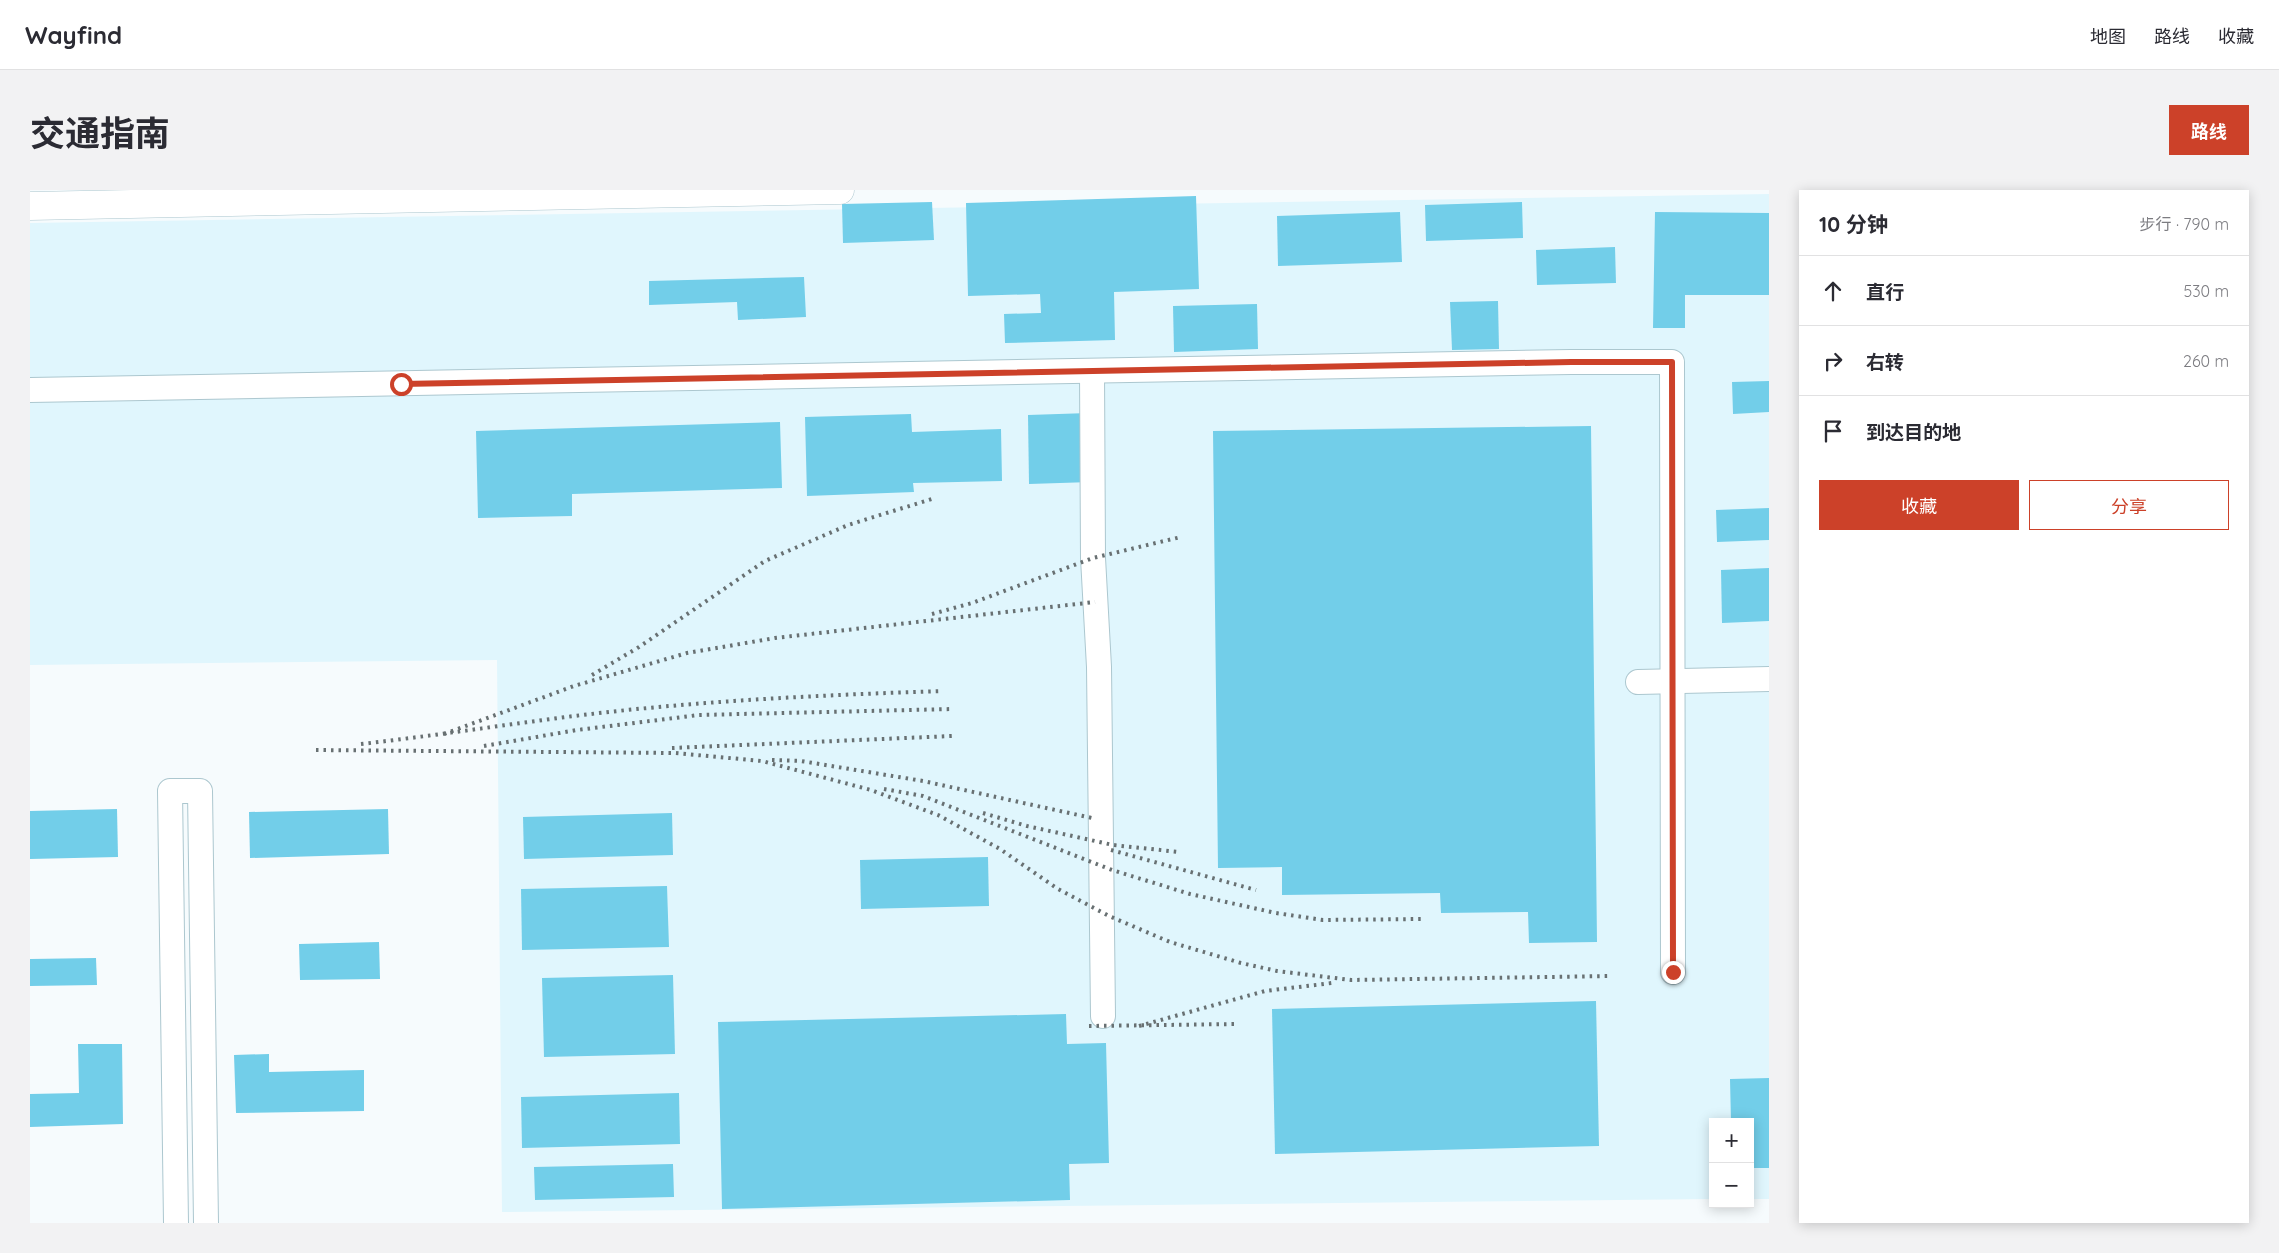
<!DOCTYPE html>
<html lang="zh">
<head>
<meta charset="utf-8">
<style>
	:root { --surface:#fff; --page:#f2f2f3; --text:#2b2b33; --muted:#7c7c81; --line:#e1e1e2; --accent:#cc4129 }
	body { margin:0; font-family:Quicksand,"Noto Sans SC",sans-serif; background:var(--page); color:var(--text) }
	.controls { position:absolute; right:15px; bottom:15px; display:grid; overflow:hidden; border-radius:0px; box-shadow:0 2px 12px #0003 }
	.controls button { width:45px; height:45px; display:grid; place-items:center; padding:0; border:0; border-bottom:1px solid var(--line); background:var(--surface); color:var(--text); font:25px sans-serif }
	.stop { position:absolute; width:15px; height:15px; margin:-11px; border:4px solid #cc4129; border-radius:50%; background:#fff }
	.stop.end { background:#cc4129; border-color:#fff; box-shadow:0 1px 5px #0008 }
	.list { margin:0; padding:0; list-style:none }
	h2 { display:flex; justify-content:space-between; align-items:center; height:65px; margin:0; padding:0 20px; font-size:21px }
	h2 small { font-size:16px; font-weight:400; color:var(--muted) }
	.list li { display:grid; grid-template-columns:32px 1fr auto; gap:15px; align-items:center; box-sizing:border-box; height:70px; padding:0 20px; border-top:1px solid var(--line) }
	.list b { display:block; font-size:19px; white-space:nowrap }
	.list em { font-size:16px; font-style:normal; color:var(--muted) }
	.actions { display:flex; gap:10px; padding:15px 20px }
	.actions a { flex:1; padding:11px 0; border:1px solid var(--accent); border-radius:0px; text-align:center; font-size:18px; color:var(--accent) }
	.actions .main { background:var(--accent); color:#fff }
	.icon { flex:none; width:28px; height:28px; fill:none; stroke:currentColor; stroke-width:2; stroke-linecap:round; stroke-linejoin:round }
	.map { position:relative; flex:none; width:1739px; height:1033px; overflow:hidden; border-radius:0px }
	header { display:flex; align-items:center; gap:30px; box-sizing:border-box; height:70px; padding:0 25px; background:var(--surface); border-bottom:1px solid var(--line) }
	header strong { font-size:24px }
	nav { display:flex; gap:28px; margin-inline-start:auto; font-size:18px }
	.intro { display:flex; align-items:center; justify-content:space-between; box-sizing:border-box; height:120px; padding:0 30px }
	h1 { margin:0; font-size:35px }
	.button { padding:12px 22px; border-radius:0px; background:var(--accent); color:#fff; font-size:18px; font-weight:700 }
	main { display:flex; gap:30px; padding:0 30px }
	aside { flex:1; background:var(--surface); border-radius:0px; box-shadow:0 2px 12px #0003 }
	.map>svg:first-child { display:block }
	.built { fill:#e0f6fd }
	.building { fill:#72cee9 }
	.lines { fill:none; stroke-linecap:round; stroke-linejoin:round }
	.minor-casing { stroke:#acc7cf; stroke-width:26 }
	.highway-casing { stroke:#acc7cf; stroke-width:29 }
	.minor { stroke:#fff; stroke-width:24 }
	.highway { stroke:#fff; stroke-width:28 }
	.rail { stroke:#687072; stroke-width:4; stroke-dasharray:2.5 5; stroke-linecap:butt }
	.route { stroke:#cc4129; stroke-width:6 }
</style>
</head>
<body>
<header>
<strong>Wayfind</strong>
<nav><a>地图</a><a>路线</a><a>收藏</a></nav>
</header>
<div class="intro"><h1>交通指南</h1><a class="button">路线</a></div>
<main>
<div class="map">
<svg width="1739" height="1033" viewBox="0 0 1739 1033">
	<rect width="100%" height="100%" fill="#f6fbfd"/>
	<polygon class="built" points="1739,4 1739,1009 1720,1009 1720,932 1683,932 1683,1009 472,1022 467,470 0,475 0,33"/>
	<g class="building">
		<polygon points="1166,6 1169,99 1084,102 1085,150 975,153 974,124 1011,123 1010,104 938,106 936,13"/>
		<polygon points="902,12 904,50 813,53 812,14"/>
		<polygon points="1492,12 1493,48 1396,51 1395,15"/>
		<polygon points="1370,22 1372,72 1248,76 1247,26"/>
		<polygon points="1625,22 1739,23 1739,105 1655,105 1655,138 1623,138"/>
		<polygon points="1585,57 1586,93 1507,95 1506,60"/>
		<polygon points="774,87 776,127 708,130 707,112 619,115 619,91"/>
		<polygon points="1468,111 1469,159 1422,160 1420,112"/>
		<polygon points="1227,114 1228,159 1144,162 1143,116"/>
		<polygon points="1739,191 1739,222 1703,224 1702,192"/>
		<polygon points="1059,223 1061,292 999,294 998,225"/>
		<polygon points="881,224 882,242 971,239 972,291 883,293 884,302 777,306 775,227"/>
		<polygon points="750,232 752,298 542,304 542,326 448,328 446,241"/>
		<polygon points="1561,236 1567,752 1499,753 1498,722 1411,723 1410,703 1252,705 1252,677 1188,678 1183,241"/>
		<polygon points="1739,318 1739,350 1687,352 1686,320"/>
		<polygon points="1739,378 1739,431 1692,433 1691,380"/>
		<polygon points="87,619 88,667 0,669 0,621"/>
		<polygon points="358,619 359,664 220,668 219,622"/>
		<polygon points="642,623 643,665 494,669 493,627"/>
		<polygon points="958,667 959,716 831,719 830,670"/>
		<polygon points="637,696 639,757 492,760 491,699"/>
		<polygon points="349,752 350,789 270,790 269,754"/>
		<polygon points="66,768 67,795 0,796 0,769"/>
		<polygon points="643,785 645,864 514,867 512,788"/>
		<polygon points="1566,811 1569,956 1245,964 1242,819"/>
		<polygon points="1036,824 1037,854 1076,853 1079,973 1039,974 1040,1010 692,1019 688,832"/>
		<polygon points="48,854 92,854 93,934 0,937 0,904 49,903"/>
		<polygon points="239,864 239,882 334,880 334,921 206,923 204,865"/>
		<polygon points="1739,888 1739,978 1720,978 1720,932 1701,932 1700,889"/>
		<polygon points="649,903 650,954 492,958 491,907"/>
		<polygon points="643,974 644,1007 505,1010 504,977"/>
	</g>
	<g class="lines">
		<defs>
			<g id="minor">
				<polyline points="1062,181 1063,368 1069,477 1073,826"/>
				<polyline points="0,200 1541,172 1642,172 1643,782"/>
				<polyline points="1608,492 1739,489"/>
				<polyline points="146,1033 140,601 170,601 176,1033"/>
			</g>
			<polyline id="highway" points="0,16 810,0"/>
		</defs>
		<use href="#minor" class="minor-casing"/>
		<use href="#highway" class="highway-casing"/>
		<use href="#minor" class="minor"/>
		<use href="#highway" class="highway"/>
		<g class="rail">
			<polyline points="902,424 942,413 1063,368 1151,347"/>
			<polyline points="562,485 609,457 735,371 818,335 905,308"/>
			<polyline points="414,544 544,496 657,463 745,448 1065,412"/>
			<path d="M331 554C402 546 473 535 544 526 666 511 790 505 913 501"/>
			<polyline points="454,556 547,540 669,525 922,519"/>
			<polyline points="642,558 922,546"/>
			<polyline points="286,560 645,563 732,571 841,600 908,625 970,659 1028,699 1079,726 1140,752 1211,773 1247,781 1321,790 1582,786"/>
			<polyline points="742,570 771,571 893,591 1062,628"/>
			<polyline points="854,599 893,606 1082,680 1160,704 1246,723 1293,730 1393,729"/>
			<polyline points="953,623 997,636 1083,655 1149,662"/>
			<polyline points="1081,660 1226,700"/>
			<polyline points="1059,836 1206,834"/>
			<polyline points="1109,836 1235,801 1302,793"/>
		</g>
	</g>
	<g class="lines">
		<polyline class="route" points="371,194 1541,172 1642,172 1643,782"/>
	</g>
</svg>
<div class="controls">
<button>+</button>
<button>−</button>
</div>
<div class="stop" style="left:371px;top:194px"></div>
<div class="stop end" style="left:1643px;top:782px"></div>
</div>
<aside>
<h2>10 分钟<small>步行 · 790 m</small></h2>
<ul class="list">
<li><svg class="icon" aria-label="ahead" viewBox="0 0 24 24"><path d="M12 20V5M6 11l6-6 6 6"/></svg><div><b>直行</b></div><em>530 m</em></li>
<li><svg class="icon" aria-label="right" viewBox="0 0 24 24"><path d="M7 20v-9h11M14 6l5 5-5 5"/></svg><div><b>右转</b></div><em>260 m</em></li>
<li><svg class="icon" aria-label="arrive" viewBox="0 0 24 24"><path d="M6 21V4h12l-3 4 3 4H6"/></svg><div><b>到达目的地</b></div></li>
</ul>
<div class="actions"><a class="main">收藏</a><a>分享</a></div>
</aside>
</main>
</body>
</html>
